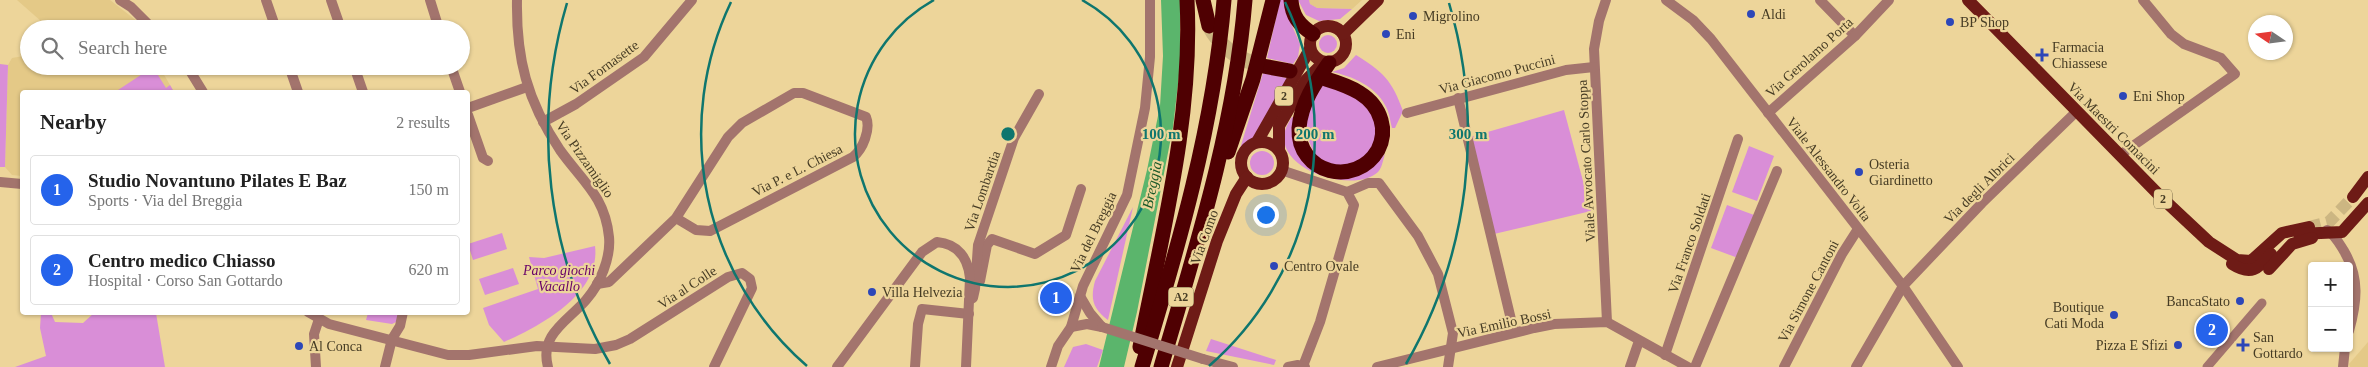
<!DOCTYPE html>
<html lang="en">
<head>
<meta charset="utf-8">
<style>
	:root { --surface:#fff; --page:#f2f2f2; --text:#222; --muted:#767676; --line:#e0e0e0; --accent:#2563eb }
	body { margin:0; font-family:Georgia,serif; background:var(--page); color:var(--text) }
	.controls { position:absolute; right:15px; bottom:15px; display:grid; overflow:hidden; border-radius:5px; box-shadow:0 1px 4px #0004 }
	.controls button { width:45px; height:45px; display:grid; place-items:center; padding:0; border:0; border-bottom:1px solid var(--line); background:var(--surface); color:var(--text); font:25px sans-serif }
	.compass { position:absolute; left:2248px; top:15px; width:45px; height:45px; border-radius:50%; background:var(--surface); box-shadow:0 1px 4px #0004; rotate:283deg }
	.you { position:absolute; left:1265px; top:214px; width:18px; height:18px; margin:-12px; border:4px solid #fff; border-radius:50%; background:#1a73e8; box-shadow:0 0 0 8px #1a73e833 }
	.badge { display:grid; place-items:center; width:32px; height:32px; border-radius:50%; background:var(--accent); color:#fff; font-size:16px; font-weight:700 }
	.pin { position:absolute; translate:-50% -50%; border:2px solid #fff; box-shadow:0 1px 5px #0006 }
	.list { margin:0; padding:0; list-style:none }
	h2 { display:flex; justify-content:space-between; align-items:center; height:65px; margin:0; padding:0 20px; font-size:21px }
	h2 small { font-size:16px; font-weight:400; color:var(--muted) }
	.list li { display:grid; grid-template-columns:32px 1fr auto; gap:15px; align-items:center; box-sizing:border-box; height:70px; margin:0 10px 10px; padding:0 10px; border:1px solid var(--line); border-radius:5px }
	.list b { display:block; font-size:19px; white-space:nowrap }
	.list p { margin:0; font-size:16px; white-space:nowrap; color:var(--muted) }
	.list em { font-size:16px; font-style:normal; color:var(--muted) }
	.icon { flex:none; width:28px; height:28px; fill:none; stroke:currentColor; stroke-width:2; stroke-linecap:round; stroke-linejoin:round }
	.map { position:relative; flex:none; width:2368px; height:367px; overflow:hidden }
	.search { position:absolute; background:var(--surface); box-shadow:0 1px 4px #0004; left:20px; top:20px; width:450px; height:55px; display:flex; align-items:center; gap:12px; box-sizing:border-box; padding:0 18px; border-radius:28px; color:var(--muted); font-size:19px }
	.panel { position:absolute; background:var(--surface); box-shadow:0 1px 4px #0004; left:20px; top:90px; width:450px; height:225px; border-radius:5px }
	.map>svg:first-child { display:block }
	.built { fill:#e4c987 }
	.green { fill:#d98ed7 }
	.water { fill:#5bb56c }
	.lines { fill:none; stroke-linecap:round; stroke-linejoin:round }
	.primary-tunnel { stroke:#ccb682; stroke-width:12; stroke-dasharray:12 6; stroke-linecap:butt }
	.motorway-tunnel { stroke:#ccb682; stroke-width:15; stroke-dasharray:15 8; stroke-linecap:butt }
	.pedestrian { stroke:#a3746d; stroke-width:9 }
	.minor { stroke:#a3746d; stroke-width:10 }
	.tertiary { stroke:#a3746d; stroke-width:10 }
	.primary { stroke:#6e1b16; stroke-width:12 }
	.motorway { stroke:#4f0002; stroke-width:15 }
	.tertiary-bridge { stroke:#a3746d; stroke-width:10 }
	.ring { fill:none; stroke:#0f766e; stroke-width:2.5 }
	.poi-dot { fill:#2d47b8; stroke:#edd59a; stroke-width:2 }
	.labels { text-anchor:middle; stroke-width:4.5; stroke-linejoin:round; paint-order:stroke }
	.shield { fill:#edd59a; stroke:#786a47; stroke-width:1 }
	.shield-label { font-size:12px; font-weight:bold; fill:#463c24 }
	.poi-label { font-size:14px; fill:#463c24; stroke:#edd59a; text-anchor:start }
	.street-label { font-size:14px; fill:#463c24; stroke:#edd59a }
	.park-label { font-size:14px; font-style:italic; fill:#670068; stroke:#edd59a }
	.water-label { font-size:15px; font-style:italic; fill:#1b5929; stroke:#edd59a }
	.centre { fill:#0f766e; stroke:#edd59a; stroke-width:2.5 }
	.ring-label { font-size:15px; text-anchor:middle; font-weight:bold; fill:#0f766e; stroke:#edd59a; stroke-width:4.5; stroke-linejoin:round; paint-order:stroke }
</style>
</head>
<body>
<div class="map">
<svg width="2368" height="367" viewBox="0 0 2368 367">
	<rect width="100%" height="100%" fill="#edd59a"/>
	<g class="built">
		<polygon points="17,0 110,0 147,29 50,29"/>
		<polygon points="1309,0 1362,0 1352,9 1317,8 1310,4"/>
		<polygon points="29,55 29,66 159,66 174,92 22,92 22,176 12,175 5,167 8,65 12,58"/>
		<polygon points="2368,342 2368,367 2350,367 2349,364"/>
	</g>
	<g class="green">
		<polygon points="1280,0 1285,0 1286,12 1300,44 1298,57 1293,64 1267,58"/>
		<polygon points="1298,0 1309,0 1310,4 1317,8 1352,9 1340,19 1319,21 1306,15"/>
		<circle cx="1328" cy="44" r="9"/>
		<path d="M1356 55C1383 72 1392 80 1403 111L1395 128H1392C1390 120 1389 111 1385 105 1375 86 1352 76 1332 72L1344 68Z"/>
		<polygon points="0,64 8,65 5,167 0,167"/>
		<polygon points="153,67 166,88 170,85 174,92 115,92"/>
		<polygon points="1263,73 1287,78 1255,139 1247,141 1239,152"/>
		<path d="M1323 85C1335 90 1351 93 1362 102 1413 139 1328 205 1308 138 1303 119 1311 100 1323 85Z"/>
		<polygon points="1564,110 1591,211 1494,234 1470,137"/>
		<path d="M1292 117 1295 118 1309 165 1372 167 1385 154C1383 160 1382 168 1378 172 1356 193 1284 173 1284 138 1284 130 1288 123 1292 117Z"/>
		<polygon points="1749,146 1774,156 1757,201 1732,192"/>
		<circle cx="1262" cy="163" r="12"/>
		<polygon points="1727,205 1754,215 1738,258 1711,248"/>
		<path d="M1133 207 1108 320C1093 309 1090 299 1095 281Z"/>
		<polygon points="502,233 507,249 473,260 468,244"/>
		<path d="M595 246C601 293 541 326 504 342L489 325 483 308 538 289 529 257 544 258Z"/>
		<polygon points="513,268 519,284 485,295 479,279"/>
		<polygon points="41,313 51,313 55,322 83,323 94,313 156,313 165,367 15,367 46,356 40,328"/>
		<polygon points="368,313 400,313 398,321 392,324 366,320"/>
		<polygon points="1211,339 1276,360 1274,365 1206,351"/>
		<polygon points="1086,344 1103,350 1097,367 1064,367 1073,347"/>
	</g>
	<polygon class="water" points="1161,0 1180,0 1180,67 1173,127 1137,312 1124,367 1099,367 1147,170 1160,106 1163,56"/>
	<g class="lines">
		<polyline class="primary-tunnel" points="2309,227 2329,222 2353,197"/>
		<path class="motorway-tunnel" d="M1209 26C1222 49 1237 59 1263 66"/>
		<polyline class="pedestrian" points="2207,367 2262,303"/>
		<g class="minor">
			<polyline points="120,0 131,7 153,29"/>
			<polyline points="266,0 276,29"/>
			<polyline points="331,0 341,29"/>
			<polyline points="430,0 439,29"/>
			<path d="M517 0C516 58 527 101 560 150 582 181 605 196 609 237 611 258 600 284 586 300 568 321 539 334 548 367"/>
			<polyline points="1606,0 1599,21 1594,49 1607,322"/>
			<polyline points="1820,0 1855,36"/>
			<polyline points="187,66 203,92"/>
			<polyline points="289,66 298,92"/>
			<polyline points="354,66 363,92"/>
			<polyline points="451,66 460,92"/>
			<polyline points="1458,98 1514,332"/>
			<polyline points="468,108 527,87"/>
			<polyline points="1407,113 1566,70 1594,67"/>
			<polyline points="1768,113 1855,36 1889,0"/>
			<polyline points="468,115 483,158 488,161"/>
			<polyline points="543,122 576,104 644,57 692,0"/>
			<polyline points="2120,155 2235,74 2221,58 2184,44 2171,34 2143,0"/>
			<polyline points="1347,192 1368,183 1379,183 1418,236 1438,274 1453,333 1448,367"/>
			<path d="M2327 230C2335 235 2339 243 2344 251 2360 278 2357 302 2349 331"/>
			<polyline points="980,281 987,245 992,239 1035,254 1066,235 1081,189"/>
			<path d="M597 284 609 282 676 218 728 137 742 123 794 93H803L866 117C871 129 863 149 853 157L710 231 696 230 676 218"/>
			<polyline points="969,300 973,298 975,289 978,245 1014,138 1039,94"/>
			<polyline points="1665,355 1738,139"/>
			<polyline points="316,367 314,334 319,319"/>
			<polyline points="385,367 392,339 400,326 403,312"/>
			<polyline points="915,367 918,324 922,309 969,314"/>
			<polyline points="1377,367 1534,328 1554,324 1607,322 1688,367"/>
			<polyline points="1630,367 1639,341"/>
			<polyline points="1695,367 1777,171"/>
			<polyline points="1784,367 1842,254 1858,229"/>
			<polyline points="1856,367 1903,286"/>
			<polyline points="2343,367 2345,348"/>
		</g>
		<g class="tertiary">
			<polyline points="1666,0 1693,20 1711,39 1903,286 1958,367"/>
			<polyline points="1281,170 1347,192 1354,205 1320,322 1303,366"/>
			<polyline points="0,182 22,184"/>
			<polyline points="1903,286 1982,203 2077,111"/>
			<polyline points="1080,296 1090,313 1102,327"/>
			<polyline points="308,312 329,324 448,355 469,355 537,346 595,349 616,345 630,339 728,277 742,273 750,279 752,288 714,367"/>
			<polyline points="1071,327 1087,324 1102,327"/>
			<polyline points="1203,359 1233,367"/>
			<path d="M837 367 922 252 937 242C958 244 968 258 970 278L966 367"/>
			<polyline points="1051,367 1058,346 1071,327 1083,286 1127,195 1145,108 1150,57 1150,0"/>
			<polyline points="1288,367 1298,365 1305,367"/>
		</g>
		<g class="primary">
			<polyline points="1968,0 2162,198 2209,242 2237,260 2251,261 2282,233 2309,227"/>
			<circle cx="1328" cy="44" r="18"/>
			<polyline points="1343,34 1378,0"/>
			<polyline points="1257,142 1310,49"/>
			<circle cx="1262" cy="163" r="21"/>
			<polyline points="1279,150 1279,126 1305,81 1324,62"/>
			<polyline points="2353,197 2368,177"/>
			<polyline points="2299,234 2342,232 2368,203"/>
			<path d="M2232 264C2251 276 2258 269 2271 254"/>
			<polyline points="2269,269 2292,244 2312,238"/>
			<polyline points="1177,367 1217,241 1236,194 1247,177"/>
		</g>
		<g class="motorway">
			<polyline points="1203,0 1209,26"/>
			<path d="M1291 0C1292 16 1299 25 1313 34"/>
			<polyline points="1263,66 1290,71"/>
			<path d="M1326 79C1349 86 1374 95 1381 120 1384 130 1383 140 1378 150 1356 188 1297 174 1299 128 1301 103 1315 83 1329 63"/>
			<polyline points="1228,152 1253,79 1273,0"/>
			<path d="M1140 347C1162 233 1193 117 1187 0"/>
			<path d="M1142 367C1178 248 1214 125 1224 0"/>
			<path d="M1161 367C1196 248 1235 125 1245 0"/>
		</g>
		<polyline class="tertiary-bridge" points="1102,327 1203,359"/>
	</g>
	<g class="ring">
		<path d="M1082 0A153 153 0 1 1 934 0"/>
		<path d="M807 366A307 307 0 0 1 731 2M1285 2A307 307 0 0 1 1209 366"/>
		<path d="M610 364A460 460 0 0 1 567 3M1449 3A460 460 0 0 1 1406 364"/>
	</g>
	<g class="poi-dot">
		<circle cx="1751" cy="14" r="5"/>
		<circle cx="1413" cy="16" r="5"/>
		<circle cx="1950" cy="22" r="5"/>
		<circle cx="1386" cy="34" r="5"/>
		<path d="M2039.5 47.5h5v5h5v5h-5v5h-5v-5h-5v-5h5z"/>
		<circle cx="2123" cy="96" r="5"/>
		<circle cx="1859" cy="172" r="5"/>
		<circle cx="1274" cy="266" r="5"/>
		<circle cx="872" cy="292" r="5"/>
		<circle cx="2240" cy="301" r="5"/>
		<circle cx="2114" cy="315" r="5"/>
		<circle cx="2178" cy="345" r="5"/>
		<path d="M2240.5 337.5h5v5h5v5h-5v5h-5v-5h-5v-5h5z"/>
		<circle cx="299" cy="346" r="5"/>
	</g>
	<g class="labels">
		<g class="shield">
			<rect x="1275" y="86.5" width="18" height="19" rx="4"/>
			<rect x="2154" y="189.5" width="18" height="19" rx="4"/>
			<rect x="1168.5" y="287.5" width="25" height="19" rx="4"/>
		</g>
		<g class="shield-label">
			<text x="1284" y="100">2</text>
			<text x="2163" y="203">2</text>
			<text x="1181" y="301">A2</text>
		</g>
		<g class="poi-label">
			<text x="1761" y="19">Aldi</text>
			<text x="1423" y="21">Migrolino</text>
			<text x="1960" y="27">BP Shop</text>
			<text x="1396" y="39">Eni</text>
			<text x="2052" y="52">Farmacia<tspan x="2052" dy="16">Chiassese</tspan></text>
			<text x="2133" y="101">Eni Shop</text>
			<text x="1869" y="169">Osteria<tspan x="1869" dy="16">Giardinetto</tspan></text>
			<text x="1284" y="271">Centro Ovale</text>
			<text x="882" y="297">Villa Helvezia</text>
			<text x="2230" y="306" text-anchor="end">BancaStato</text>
			<text x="2104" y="312" text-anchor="end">Boutique<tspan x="2104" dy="16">Cati Moda</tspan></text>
			<text x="2253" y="342">San<tspan x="2253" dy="16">Gottardo</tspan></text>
			<text x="2168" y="350" text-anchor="end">Pizza E Sfizi</text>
			<text x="309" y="351">Al Conca</text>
		</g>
		<g class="street-label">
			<text transform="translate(1809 57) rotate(-42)" y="5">Via Gerolamo Porta</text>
			<text transform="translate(604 67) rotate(-36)" y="5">Via Fornasette</text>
			<text transform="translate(1497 74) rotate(-15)" y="5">Via Giacomo Puccini</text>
			<text transform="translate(2114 128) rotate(45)" y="5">Via Maestri Comacini</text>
			<text transform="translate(585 159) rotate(55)" y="5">Via Pizzamiglio</text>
			<text transform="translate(1586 161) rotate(-93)" y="5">Viale Avvocato Carlo Stoppa</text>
			<text transform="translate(1829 169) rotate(52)" y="5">Viale Alessandro Volta</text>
			<text transform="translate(797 170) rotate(-27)" y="5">Via P. e L. Chiesa</text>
			<text transform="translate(1979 188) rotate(-45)" y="5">Via degli Albrici</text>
			<text transform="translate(982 191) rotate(-71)" y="5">Via Lombardia</text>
			<text transform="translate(1093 232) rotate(-64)" y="5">Via del Breggia</text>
			<text transform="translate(1204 237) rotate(-70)" y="5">Via Como</text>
			<text transform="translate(1689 243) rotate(-71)" y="5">Via Franco Soldati</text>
			<text transform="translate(687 287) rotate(-33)" y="5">Via al Colle</text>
			<text transform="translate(1808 291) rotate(-62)" y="5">Via Simone Cantoni</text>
			<text transform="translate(1504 323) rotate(-12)" y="5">Via Emilio Bossi</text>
		</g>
		<g class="park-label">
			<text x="559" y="275">Parco giochi<tspan x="559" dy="16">Vacallo</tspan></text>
		</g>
		<g class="water-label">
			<text transform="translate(1152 185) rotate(-78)" y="5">Breggia</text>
		</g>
	</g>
	<circle cx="1008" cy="134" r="8" class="centre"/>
	<g class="ring-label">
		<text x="1161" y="139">100 m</text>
		<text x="1315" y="139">200 m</text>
		<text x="1468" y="139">300 m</text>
	</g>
</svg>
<div class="controls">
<button>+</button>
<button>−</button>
</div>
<svg class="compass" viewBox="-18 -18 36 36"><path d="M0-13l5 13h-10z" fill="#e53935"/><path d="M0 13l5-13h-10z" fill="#767676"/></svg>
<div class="you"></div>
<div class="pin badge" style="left:1056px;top:298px">1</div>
<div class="pin badge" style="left:2212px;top:330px">2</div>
<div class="search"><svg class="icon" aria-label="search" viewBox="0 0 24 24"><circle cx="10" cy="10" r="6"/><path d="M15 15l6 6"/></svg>Search here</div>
<section class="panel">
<h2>Nearby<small>2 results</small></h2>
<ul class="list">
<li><span class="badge">1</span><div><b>Studio Novantuno Pilates E Baz</b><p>Sports · Via del Breggia</p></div><em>150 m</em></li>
<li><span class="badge">2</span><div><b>Centro medico Chiasso</b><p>Hospital · Corso San Gottardo</p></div><em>620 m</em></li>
</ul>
</section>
</div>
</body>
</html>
